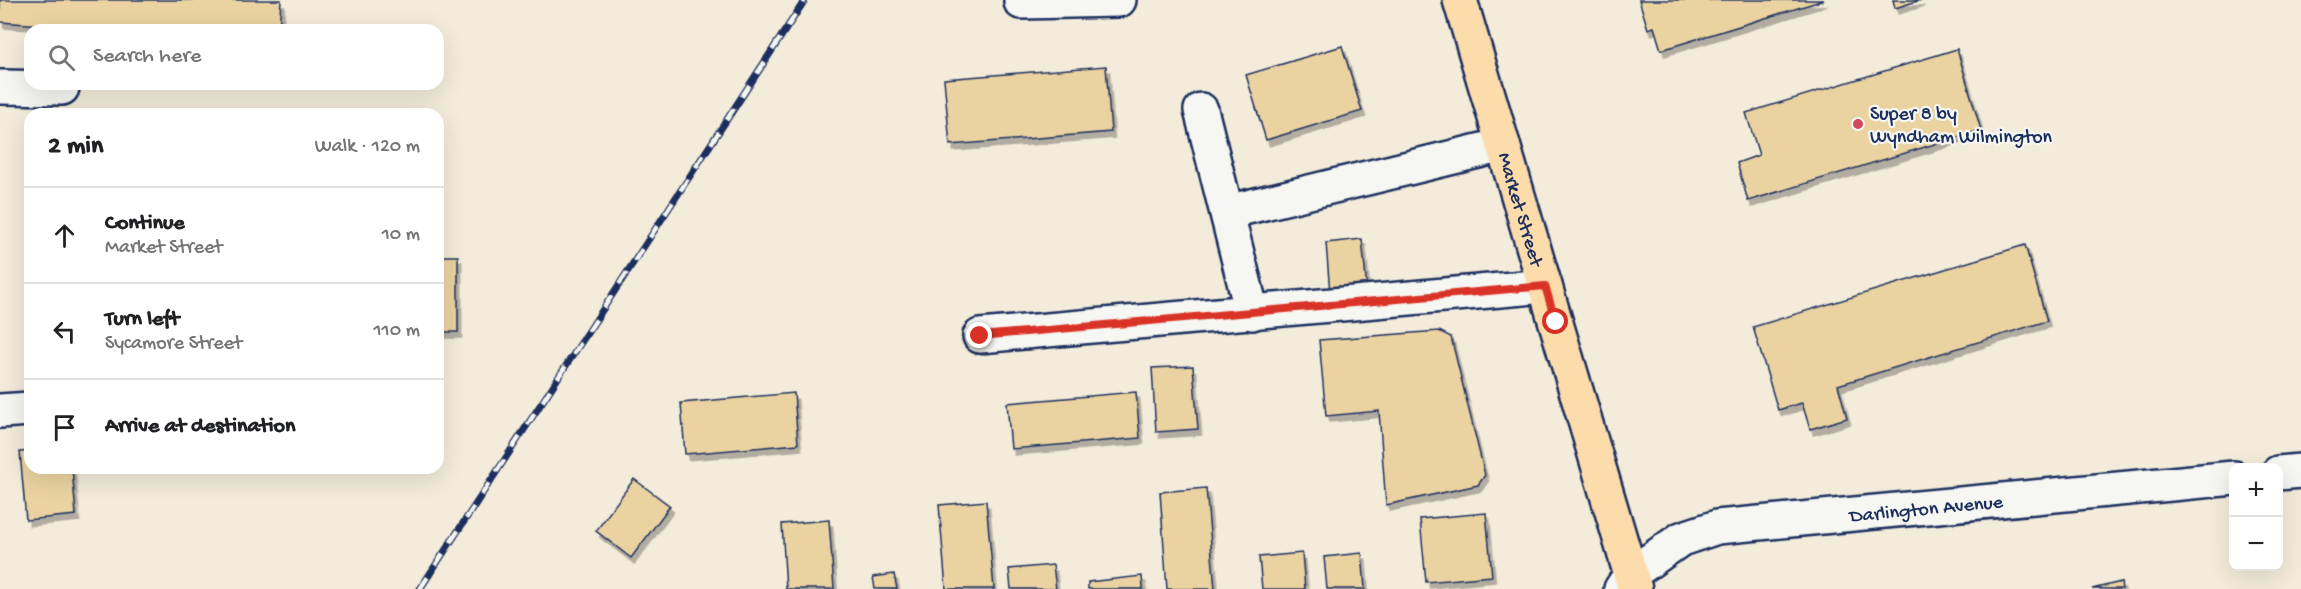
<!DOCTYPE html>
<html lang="en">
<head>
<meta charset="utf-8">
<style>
	:root { --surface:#fff; --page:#f6f6f6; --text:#202124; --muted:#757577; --line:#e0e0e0 }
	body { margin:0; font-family:"Gochi Hand",sans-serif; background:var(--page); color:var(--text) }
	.controls { position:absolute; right:18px; bottom:18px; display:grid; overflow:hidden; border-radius:12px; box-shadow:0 6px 24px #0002 }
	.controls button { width:54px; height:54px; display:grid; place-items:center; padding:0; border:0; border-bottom:2px solid var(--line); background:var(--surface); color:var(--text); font:30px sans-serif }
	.stop { position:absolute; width:18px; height:18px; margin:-14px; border:4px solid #d93025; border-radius:50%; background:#fff }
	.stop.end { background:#d93025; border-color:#fff; box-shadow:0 2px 6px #0008 }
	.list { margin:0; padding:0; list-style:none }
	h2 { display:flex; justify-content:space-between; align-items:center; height:78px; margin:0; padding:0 24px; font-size:26px }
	h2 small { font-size:20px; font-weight:400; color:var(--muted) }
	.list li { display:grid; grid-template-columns:39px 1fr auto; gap:18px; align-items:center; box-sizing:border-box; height:96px; padding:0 24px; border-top:2px solid var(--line) }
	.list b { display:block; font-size:22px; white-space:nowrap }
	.list p { margin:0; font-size:20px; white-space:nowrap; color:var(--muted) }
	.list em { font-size:20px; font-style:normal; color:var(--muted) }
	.icon { flex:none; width:33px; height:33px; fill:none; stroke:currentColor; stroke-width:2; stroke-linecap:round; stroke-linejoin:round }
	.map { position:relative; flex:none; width:2301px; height:589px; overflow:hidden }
	.search { position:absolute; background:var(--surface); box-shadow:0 6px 24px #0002; left:24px; top:24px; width:420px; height:66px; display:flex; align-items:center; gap:15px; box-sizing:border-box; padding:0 21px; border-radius:18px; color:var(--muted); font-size:22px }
	.panel { position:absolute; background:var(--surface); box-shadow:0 6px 24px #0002; left:24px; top:108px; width:420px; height:366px; border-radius:18px }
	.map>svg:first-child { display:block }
	.building { fill:#ebd3a1; stroke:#1b2f5e; stroke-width:1.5; filter:url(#shadow) }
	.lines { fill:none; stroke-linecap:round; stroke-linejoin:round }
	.minor-casing { stroke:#1b2f5e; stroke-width:38 }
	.major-casing { stroke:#1b2f5e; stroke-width:38 }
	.minor { stroke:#f6f6f2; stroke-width:33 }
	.major { stroke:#fddcac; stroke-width:33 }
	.rail-casing { stroke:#1b2f5e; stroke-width:7 }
	.rail { stroke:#f6f6f2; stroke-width:4.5; stroke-dasharray:14; stroke-linecap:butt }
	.route { stroke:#d93025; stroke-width:8 }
	.poi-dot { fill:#d1495b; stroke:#f6f6f2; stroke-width:2 }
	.labels { text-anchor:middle; stroke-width:4.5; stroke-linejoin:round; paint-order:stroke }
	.poi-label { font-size:20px; fill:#1b2f5e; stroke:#f6f6f2; text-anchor:start }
	.street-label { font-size:20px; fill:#1b2f5e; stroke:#f6f6f2 }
</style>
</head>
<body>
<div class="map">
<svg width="2301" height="589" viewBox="0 0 2301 589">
	<defs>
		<filter id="shadow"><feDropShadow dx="3.5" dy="6" stdDeviation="0" flood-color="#0004"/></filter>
	</defs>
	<rect width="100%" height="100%" fill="#f3ecda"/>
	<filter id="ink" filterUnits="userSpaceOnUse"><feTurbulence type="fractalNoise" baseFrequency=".0167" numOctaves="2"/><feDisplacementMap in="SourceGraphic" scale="12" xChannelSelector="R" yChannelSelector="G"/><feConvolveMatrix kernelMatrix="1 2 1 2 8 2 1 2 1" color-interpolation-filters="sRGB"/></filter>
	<g filter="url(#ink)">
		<g class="building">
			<polygon points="0,0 281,0 279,30 113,30 0,22"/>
			<polygon points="1639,0 1824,0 1661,50 1654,27 1648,29"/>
			<polygon points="1893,0 1921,0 1895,8"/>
			<polygon points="1342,46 1362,111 1266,140 1246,75"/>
			<polygon points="1957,49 1981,130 1748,201 1737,163 1759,155 1746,113"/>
			<polygon points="1106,66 1111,132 950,145 944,79"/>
			<polygon points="1362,239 1367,290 1330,293 1326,243"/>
			<polygon points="2025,245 2047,321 1838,385 1847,418 1810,429 1802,403 1778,410 1753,327"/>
			<rect x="438" y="256" width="20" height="76"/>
			<polygon points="1439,331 1451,337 1485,475 1478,485 1386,505 1379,411 1326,416 1319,340"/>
			<polygon points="1193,366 1198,429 1156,432 1152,368"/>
			<polygon points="1136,392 1140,438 1011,449 1007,403"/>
			<polygon points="794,393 798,444 685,454 681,403"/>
			<polygon points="30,451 30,468 72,468 76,515 26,520 20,452"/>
			<polygon points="634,479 670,506 631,558 596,531"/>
			<polygon points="1206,488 1215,589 1167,589 1160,492"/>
			<polygon points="986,501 994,589 946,589 939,505"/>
			<polygon points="1486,513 1492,576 1426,582 1420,519"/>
			<polygon points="829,520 834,589 786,589 782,524"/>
			<polygon points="1302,553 1305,589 1262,589 1259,557"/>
			<polygon points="1362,553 1365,589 1327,589 1324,557"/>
			<polygon points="1053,565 1056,589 1011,589 1009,569"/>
			<polygon points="894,574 897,589 875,589 873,577"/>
			<polygon points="1142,576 1143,589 1088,589 1088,582"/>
			<polygon points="2121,582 2122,589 2092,589"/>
		</g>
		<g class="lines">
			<defs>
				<g id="minor">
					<polyline points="1021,0 1021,2 1119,0"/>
					<polyline points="0,87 62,88"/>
					<polyline points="1201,110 1252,313"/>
					<polyline points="1227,212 1503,145"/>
					<polyline points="980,336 1545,286"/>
					<polyline points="0,411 30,409"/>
					<polyline points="2278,473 2301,471"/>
					<path id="s1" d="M1621 589 1631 574 1681 539 1717 527 2234 478"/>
				</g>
				<g id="major">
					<path id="s2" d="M1460 0 1635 589"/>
				</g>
			</defs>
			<use href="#minor" class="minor-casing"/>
			<use href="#major" class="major-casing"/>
			<use href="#minor" class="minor"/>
			<use href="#major" class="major"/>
			<defs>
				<polyline id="rail" points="420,589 805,0"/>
			</defs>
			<use href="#rail" class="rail-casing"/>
			<use href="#rail" class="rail"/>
		</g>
	</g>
	<g class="lines" filter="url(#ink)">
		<polyline class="route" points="980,336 1545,286 1556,322"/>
	</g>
	<circle class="poi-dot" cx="1858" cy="124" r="6"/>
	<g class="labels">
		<g class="poi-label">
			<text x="1870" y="119">Super 8 by<tspan x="1870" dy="23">Wyndham Wilmington</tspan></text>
		</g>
		<g class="street-label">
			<text dy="7" stroke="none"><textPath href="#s2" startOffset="218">Market Street</textPath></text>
			<text dy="7" stroke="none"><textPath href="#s1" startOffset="327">Darlington Avenue</textPath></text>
		</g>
	</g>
</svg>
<div class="controls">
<button>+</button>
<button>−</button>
</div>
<div class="stop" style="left:1556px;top:322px"></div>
<div class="stop end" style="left:980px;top:336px"></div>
<div class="search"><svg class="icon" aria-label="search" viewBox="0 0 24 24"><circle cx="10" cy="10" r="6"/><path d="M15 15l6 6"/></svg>Search here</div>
<section class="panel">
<h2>2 min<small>Walk · 120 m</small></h2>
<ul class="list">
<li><svg class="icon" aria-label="ahead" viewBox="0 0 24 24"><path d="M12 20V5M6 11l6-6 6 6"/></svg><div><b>Continue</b><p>Market Street</p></div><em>10 m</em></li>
<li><svg class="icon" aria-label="left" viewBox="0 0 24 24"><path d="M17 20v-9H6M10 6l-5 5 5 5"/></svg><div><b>Turn left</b><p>Sycamore Street</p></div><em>110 m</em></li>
<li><svg class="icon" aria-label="arrive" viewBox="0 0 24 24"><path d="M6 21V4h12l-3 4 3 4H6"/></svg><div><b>Arrive at destination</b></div></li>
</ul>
</section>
</div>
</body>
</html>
